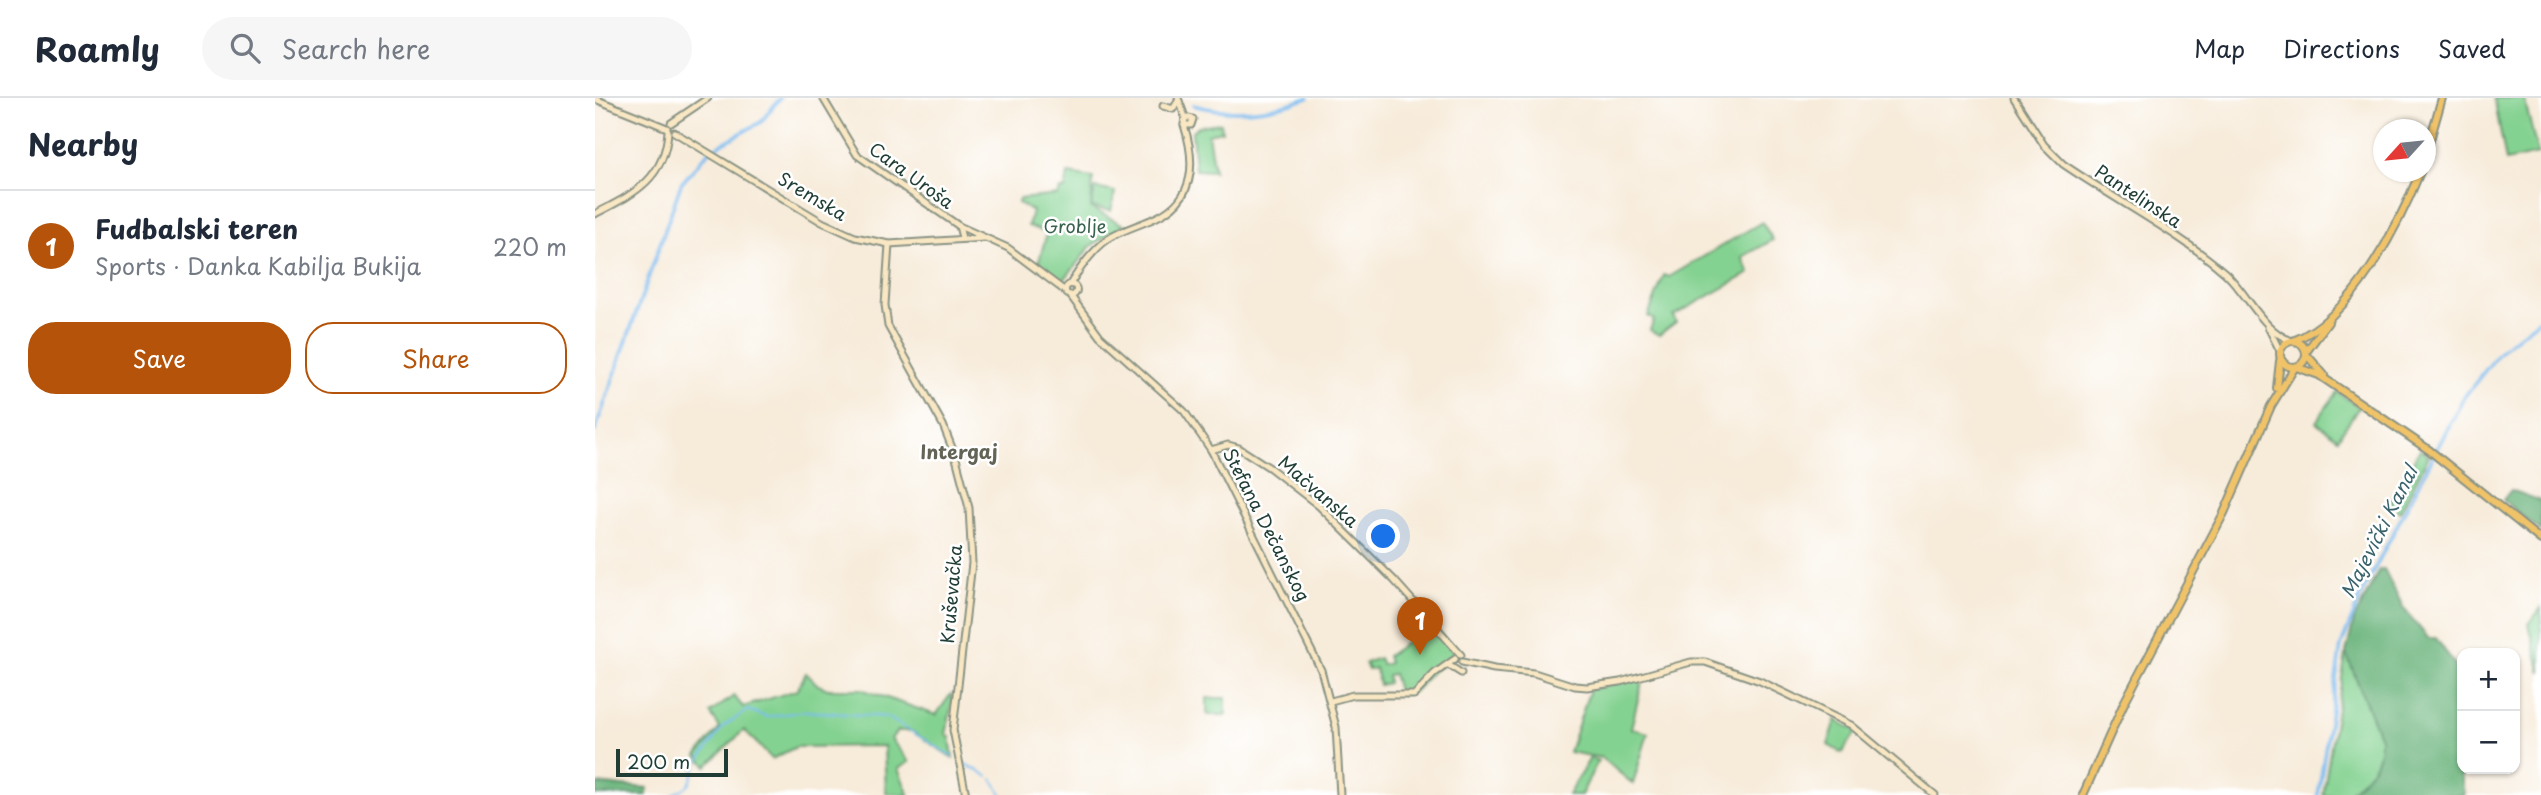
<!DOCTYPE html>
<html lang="en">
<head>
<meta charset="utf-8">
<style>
	:root { --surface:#fff; --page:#f6f6f7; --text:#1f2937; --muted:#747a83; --line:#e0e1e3; --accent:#b45309 }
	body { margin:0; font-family:"Playpen Sans",sans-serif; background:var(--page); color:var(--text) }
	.controls { position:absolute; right:21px; bottom:21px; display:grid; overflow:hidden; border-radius:14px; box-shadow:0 2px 5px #0004 }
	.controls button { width:63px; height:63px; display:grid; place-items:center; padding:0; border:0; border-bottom:2px solid var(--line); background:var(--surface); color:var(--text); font:35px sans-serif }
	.compass { position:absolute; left:1778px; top:21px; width:63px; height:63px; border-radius:50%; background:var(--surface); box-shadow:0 2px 5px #0004; rotate:243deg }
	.scale { position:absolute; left:21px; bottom:18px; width:112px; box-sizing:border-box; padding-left:7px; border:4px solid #1f3d34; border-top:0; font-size:19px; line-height:24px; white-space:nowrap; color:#1f3d34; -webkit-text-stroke:5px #fff; paint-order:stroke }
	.you { position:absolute; left:789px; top:439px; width:24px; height:24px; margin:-18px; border:5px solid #fff; border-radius:50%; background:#1a73e8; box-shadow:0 0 0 10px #1a73e833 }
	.badge { display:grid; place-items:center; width:46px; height:46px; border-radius:50%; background:var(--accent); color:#fff; font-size:23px; font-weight:700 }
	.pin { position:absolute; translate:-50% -58px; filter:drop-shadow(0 2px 4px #0008) }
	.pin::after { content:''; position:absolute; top:37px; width:24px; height:21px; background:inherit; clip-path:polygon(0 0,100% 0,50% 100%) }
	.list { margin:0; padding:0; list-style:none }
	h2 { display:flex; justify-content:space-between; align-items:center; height:91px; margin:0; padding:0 28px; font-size:30px }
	h2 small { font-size:23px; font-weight:400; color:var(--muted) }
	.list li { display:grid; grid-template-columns:46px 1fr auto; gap:21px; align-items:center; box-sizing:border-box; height:112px; padding:0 28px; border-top:2px solid var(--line) }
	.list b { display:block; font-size:26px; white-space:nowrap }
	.list p { margin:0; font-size:23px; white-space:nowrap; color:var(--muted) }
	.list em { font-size:23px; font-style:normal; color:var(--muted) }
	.actions { display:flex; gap:14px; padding:21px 28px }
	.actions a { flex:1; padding:16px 0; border:2px solid var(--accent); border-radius:28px; text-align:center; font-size:24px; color:var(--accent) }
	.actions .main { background:var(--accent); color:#fff }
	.icon { flex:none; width:38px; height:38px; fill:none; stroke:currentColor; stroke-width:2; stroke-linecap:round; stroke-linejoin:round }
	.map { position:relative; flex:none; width:1946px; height:697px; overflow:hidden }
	header { display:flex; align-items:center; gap:42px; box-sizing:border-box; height:98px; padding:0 35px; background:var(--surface); border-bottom:2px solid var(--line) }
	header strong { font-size:33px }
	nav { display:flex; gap:38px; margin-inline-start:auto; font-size:24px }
	.search { width:490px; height:63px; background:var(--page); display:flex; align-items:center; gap:18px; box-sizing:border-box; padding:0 24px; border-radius:38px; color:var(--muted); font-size:26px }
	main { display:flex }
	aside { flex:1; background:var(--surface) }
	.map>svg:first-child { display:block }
	.green { fill:#84d291; stroke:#528862; stroke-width:2 }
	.forest { fill:#6bb47b; stroke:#457858; stroke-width:2 }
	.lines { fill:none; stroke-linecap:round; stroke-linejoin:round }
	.stream { stroke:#7abcf0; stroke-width:2 }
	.canal { stroke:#7abcf0; stroke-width:3.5 }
	.secondary-casing { stroke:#8b9486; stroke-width:9 }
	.primary-casing { stroke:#8b9486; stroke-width:10 }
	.secondary { stroke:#f9e7c3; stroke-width:5 }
	.primary { stroke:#f1c369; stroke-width:6 }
	.labels { text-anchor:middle; stroke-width:5; stroke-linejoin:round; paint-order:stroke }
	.street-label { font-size:18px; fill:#1f3d34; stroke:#fff }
	.park-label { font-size:18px; fill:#38624b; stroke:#fff }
	.neighbourhood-label { font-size:19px; font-weight:bold; fill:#636455; stroke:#fff }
	.water-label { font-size:19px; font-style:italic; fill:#3a636c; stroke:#fff }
</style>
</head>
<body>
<header>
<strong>Roamly</strong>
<div class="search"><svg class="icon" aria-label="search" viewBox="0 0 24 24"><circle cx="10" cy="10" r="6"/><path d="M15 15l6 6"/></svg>Search here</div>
<nav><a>Map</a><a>Directions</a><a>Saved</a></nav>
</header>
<main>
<aside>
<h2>Nearby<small></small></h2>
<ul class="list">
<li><span class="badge">1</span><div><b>Fudbalski teren</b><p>Sports · Danka Kabilja Bukija</p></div><em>220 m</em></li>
</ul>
<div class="actions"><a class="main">Save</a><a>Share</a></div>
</aside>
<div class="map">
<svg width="1946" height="697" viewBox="0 0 1946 697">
	<rect width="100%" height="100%" fill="#fff"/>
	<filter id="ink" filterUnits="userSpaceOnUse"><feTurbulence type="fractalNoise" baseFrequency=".0143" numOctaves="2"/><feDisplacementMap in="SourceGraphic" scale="14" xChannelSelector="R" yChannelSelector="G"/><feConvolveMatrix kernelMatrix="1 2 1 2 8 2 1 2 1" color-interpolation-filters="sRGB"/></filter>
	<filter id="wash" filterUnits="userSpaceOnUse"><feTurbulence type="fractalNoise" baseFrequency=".00686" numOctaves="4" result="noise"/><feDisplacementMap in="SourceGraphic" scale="28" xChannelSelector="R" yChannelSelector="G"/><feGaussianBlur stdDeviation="1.57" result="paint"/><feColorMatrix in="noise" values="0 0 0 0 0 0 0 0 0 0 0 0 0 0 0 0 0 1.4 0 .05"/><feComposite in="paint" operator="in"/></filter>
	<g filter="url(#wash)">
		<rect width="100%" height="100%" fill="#f7ebd9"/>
		<g class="green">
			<polygon points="1899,0 1929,0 1943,56 1911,63"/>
			<polygon points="626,25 627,33 613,36 619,73 600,72 597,33 604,28"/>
			<polygon points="473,76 498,80 496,110 529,127 496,148 468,183 443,166 452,135 433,128 437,113 423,105 424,101 463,97 465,91 470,92"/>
			<polygon points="500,90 520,94 516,113 496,109"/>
			<polygon points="1167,124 1178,142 1147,159 1155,175 1078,218 1081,224 1064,237 1055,232 1059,222 1053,218 1069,177 1074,179"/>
			<polygon points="1742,294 1764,309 1743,340 1721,324"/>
			<polygon points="1825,351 1834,357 1805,414 1794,407"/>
			<polygon points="1946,510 1946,575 1934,526"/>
			<polygon points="838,526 859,553 857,562 838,573 819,594 804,596 798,576 792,577 793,585 784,587 780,570 773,572 770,565 784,560 787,567 794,565 792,558"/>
			<path d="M1751 555 1785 640C1787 667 1771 678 1752 697H1728Z"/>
			<polygon points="211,575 223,587 233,591 266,591 341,617 356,596 358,600 351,637 355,639 358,660 316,633 302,633 296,641 314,664 303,671 314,697 291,695 289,648 201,649 177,661 149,632 112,668 102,658 125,630 115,615 139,598 148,609 202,592"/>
			<polygon points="1045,581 1047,585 1036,630 1053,635 1038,686 1007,660 974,654 995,591"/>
			<rect x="612" y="600" width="19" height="17"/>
			<polygon points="1241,622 1262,633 1247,655 1233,647"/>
			<polygon points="995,660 1003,663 986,697 973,697"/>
		</g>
		<g class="forest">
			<polygon points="1916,392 1946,403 1946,433 1908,402"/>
			<path d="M1789 471 1809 511 1833 540H1841L1862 570V643L1869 697H1752C1771 678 1787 667 1785 640L1751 555 1759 522 1784 472Z"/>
			<polygon points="1,686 53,690 52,697 0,697"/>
		</g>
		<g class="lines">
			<g class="stream">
				<polyline points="368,665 393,678"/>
				<polyline points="397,681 408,697"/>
				<polyline points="78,697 94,687 103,664 129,628 153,612 172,619 210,613 292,619 357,658"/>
			</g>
			<g class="canal">
				<path d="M598 7C637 18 676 13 713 0"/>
				<polyline points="0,333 86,86 114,53 166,24 185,0"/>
				<polyline points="1723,697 1746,548 1767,495 1869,299 1908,250 1946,220"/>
			</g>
		</g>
	</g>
	<g filter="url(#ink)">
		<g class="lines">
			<defs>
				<g id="secondary">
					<polyline points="228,0 262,57 364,128 367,140"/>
					<polyline points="583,0 590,19 598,21 596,27 589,27 590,19"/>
					<path d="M1419 0 1449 47 1468 66C1519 101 1583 134 1629 174 1652 194 1667 233 1697 243"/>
					<polyline points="0,1 72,30"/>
					<polyline points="568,8 578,11 583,3"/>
					<polyline points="76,25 113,0"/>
					<polyline points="79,34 227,124 260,139 294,146 390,140"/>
					<path d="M0 116C38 96 70 82 73 33"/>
					<polyline points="364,128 413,150 470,193"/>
					<polyline points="294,146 290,207 293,228 348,327 361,360 374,410 377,465 358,632 371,697"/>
					<path d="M475 186C486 169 497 153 513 141 528 131 546 127 562 119 602 100 600 62 589 27"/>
					<circle cx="476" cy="192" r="5.5"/>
					<polyline points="475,197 505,238 589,313 616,352 726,572 741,629 745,697"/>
					<polyline points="1673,229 1685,253"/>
					<polyline points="616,352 633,347 644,350 675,370 724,408 799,482 866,557"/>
					<polyline points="867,564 899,571 939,575 980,588 992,589 1025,584 1096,564 1110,564 1165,583 1256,627 1340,697"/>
					<polyline points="855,568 866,575"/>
					<polyline points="736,603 758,597 819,597 840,575 860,561"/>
				</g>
				<g id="primary">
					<polyline points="1830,59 1847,0"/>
					<circle cx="1698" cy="256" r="13"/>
					<path d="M1698 243C1757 220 1803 129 1825 74"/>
					<polyline points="1711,254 1733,224"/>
					<polyline points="1711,256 1729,277"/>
					<polyline points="1701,269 1724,277 1834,352 1946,442"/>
					<polyline points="1682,290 1685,263"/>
					<polyline points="1488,697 1529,605 1629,415 1676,308 1700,269"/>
				</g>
			</defs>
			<use href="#secondary" class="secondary-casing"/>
			<use href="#primary" class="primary-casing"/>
			<use href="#secondary" class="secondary"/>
			<use href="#primary" class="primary"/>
		</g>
	</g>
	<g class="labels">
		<g class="street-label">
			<text transform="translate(316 78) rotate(36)" y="6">Cara Uroša</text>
			<text transform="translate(217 99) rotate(31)" y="6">Sremska</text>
			<text transform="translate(1543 99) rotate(33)" y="6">Pantelinska</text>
			<text transform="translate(723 394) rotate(41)" y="6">Mačvanska</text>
			<text transform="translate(671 427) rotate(63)" y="6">Stefana Dečanskog</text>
			<text transform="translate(357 496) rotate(-85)" y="6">Kruševačka</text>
		</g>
		<g class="park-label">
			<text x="480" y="135">Groblje</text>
		</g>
		<g class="neighbourhood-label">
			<text x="364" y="361">Intergaj</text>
		</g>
		<g class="water-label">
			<text transform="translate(1784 434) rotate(-63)" y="7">Majevički Kanal</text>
		</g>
	</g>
</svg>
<div class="controls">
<button>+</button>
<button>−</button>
</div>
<svg class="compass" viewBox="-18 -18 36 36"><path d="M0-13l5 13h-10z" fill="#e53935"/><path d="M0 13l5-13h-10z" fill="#747a83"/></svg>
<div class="scale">200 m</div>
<div class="you"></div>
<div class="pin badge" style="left:825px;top:557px">1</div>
</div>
</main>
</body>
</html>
